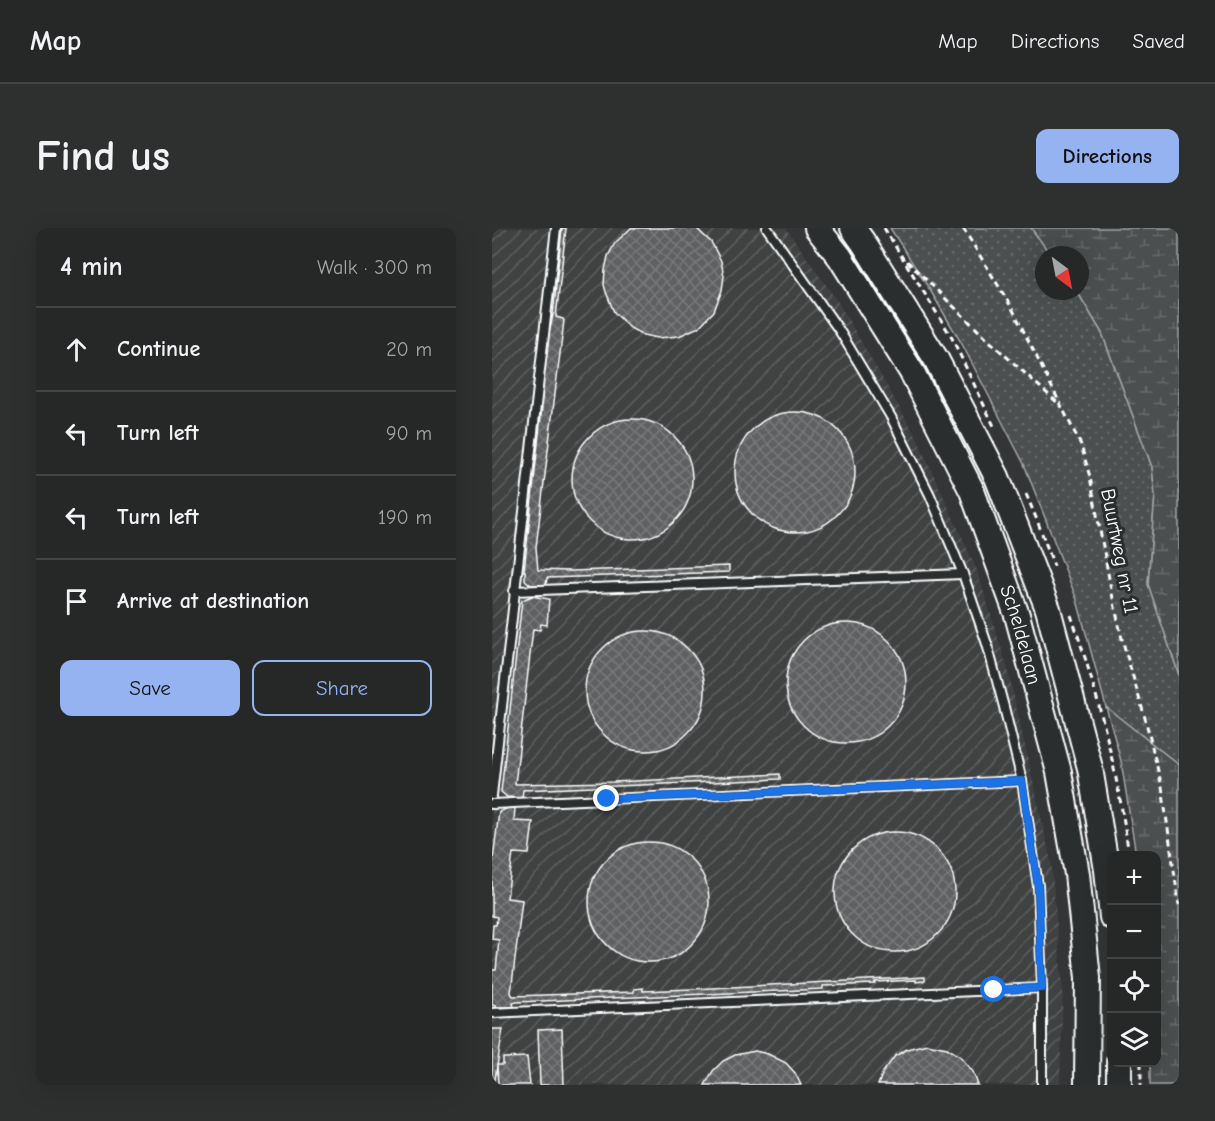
<!DOCTYPE html>
<html lang="en">
<head>
<meta charset="utf-8">
<style>
	:root { --surface:#262828; --page:#2e3030; --text:#f1f3f6; --muted:#a4a6a8; --line:#424445; --accent:#95b2f1 }
	body { margin:0; font-family:"Comic Neue",sans-serif; background:var(--page); color:var(--text) }
	.controls { position:absolute; right:18px; bottom:18px; display:grid; overflow:hidden; border-radius:12px; box-shadow:0 6px 24px #0002 }
	.controls button { width:54px; height:54px; display:grid; place-items:center; padding:0; border:0; border-bottom:2px solid var(--line); background:var(--surface); color:var(--text); font:30px sans-serif }
	.compass { position:absolute; left:543px; top:18px; width:54px; height:54px; border-radius:50%; background:var(--surface); box-shadow:0 6px 24px #0002; rotate:148deg }
	.stop { position:absolute; width:18px; height:18px; margin:-14px; border:4px solid #1a73e8; border-radius:50%; background:#fff }
	.stop.end { background:#1a73e8; border-color:#fff; box-shadow:0 2px 6px #0008 }
	.list { margin:0; padding:0; list-style:none }
	h2 { display:flex; justify-content:space-between; align-items:center; height:78px; margin:0; padding:0 24px; font-size:26px }
	h2 small { font-size:20px; font-weight:400; color:var(--muted) }
	.list li { display:grid; grid-template-columns:39px 1fr auto; gap:18px; align-items:center; box-sizing:border-box; height:84px; padding:0 24px; border-top:2px solid var(--line) }
	.list b { display:block; font-size:22px; white-space:nowrap }
	.list em { font-size:20px; font-style:normal; color:var(--muted) }
	.actions { display:flex; gap:12px; padding:18px 24px }
	.actions a { flex:1; padding:14px 0; border:2px solid var(--accent); border-radius:12px; text-align:center; font-size:21px; color:var(--accent) }
	.actions .main { background:var(--accent); color:#111 }
	.icon { flex:none; width:33px; height:33px; fill:none; stroke:currentColor; stroke-width:2; stroke-linecap:round; stroke-linejoin:round }
	.map { position:relative; flex:none; width:687px; height:857px; overflow:hidden; border-radius:12px }
	header { display:flex; align-items:center; gap:36px; box-sizing:border-box; height:84px; padding:0 30px; background:var(--surface); border-bottom:2px solid var(--line) }
	header strong { font-size:28px }
	nav { display:flex; gap:33px; margin-inline-start:auto; font-size:21px }
	.intro { display:flex; align-items:center; justify-content:space-between; box-sizing:border-box; height:144px; padding:0 36px }
	h1 { margin:0; font-size:42px }
	.button { padding:15px 27px; border-radius:12px; background:var(--accent); color:#111; font-size:21px; font-weight:700 }
	main { display:flex; gap:36px; padding:0 36px }
	aside { flex:1; background:var(--surface); border-radius:12px; box-shadow:0 6px 24px #0002 }
	.map>svg:first-child { display:block }
	.industrial { fill:url(#industrial-furrows) }
	.grass { fill:url(#grass-dots); stroke:#a6a7a8; stroke-width:1.5 }
	.wetland { fill:url(#wetland-marsh); stroke:#a6a7a8; stroke-width:1.5 }
	.building { fill:url(#building-cross-hatch); stroke:#fff; stroke-width:1.5 }
	.lines { fill:none; stroke-linecap:round; stroke-linejoin:round }
	.lane-casing { stroke:#fff; stroke-width:12 }
	.primary-casing { stroke:#fff; stroke-width:28 }
	.path { stroke:#fff; stroke-width:3; stroke-dasharray:6 4.5; stroke-linecap:butt }
	.lane { stroke:#2a2d2e; stroke-width:8 }
	.primary { stroke:#2a2d2e; stroke-width:24 }
	.route { stroke:#1a73e8; stroke-width:8 }
	.labels { text-anchor:middle; stroke-width:6; stroke-linejoin:round; paint-order:stroke }
	.street-label { font-size:20px; fill:#fff; stroke:#2a2d2e }
</style>
</head>
<body>
<header>
<strong>Map</strong>
<nav><a>Map</a><a>Directions</a><a>Saved</a></nav>
</header>
<div class="intro"><h1>Find us</h1><a class="button">Directions</a></div>
<main>
<aside>
<h2>4 min<small>Walk · 300 m</small></h2>
<ul class="list">
<li><svg class="icon" aria-label="ahead" viewBox="0 0 24 24"><path d="M12 20V5M6 11l6-6 6 6"/></svg><div><b>Continue</b></div><em>20 m</em></li>
<li><svg class="icon" aria-label="left" viewBox="0 0 24 24"><path d="M17 20v-9H6M10 6l-5 5 5 5"/></svg><div><b>Turn left</b></div><em>90 m</em></li>
<li><svg class="icon" aria-label="left" viewBox="0 0 24 24"><path d="M17 20v-9H6M10 6l-5 5 5 5"/></svg><div><b>Turn left</b></div><em>190 m</em></li>
<li><svg class="icon" aria-label="arrive" viewBox="0 0 24 24"><path d="M6 21V4h12l-3 4 3 4H6"/></svg><div><b>Arrive at destination</b></div></li>
</ul>
<div class="actions"><a class="main">Save</a><a>Share</a></div>
</aside>
<div class="map">
<svg width="687" height="857" viewBox="0 0 687 857">
	<defs>
		<pattern id="industrial-furrows" width="10" height="10" patternUnits="userSpaceOnUse" patternTransform="scale(1.5)"><rect width="10" height="10" fill="#404243"/><path d="M-1 1l2-2M0 10L10 0M9 11l2-2" fill="none" stroke="#5d5e5f"/></pattern>
		<pattern id="grass-dots" width="8" height="8" patternUnits="userSpaceOnUse" patternTransform="scale(1.5)"><rect width="8" height="8" fill="#4c4f50"/><path d="M2 2h.1M6 6h.1" fill="none" stroke="#67696a" stroke-width="1.8" stroke-linecap="round"/></pattern>
		<pattern id="wetland-marsh" width="20" height="14" patternUnits="userSpaceOnUse" patternTransform="scale(1.5)"><rect width="20" height="14" fill="#4c4f50"/><path d="M1 5h8M5 5V1M11 12h8M15 12V8" fill="none" stroke="#67696a"/></pattern>
		<pattern id="building-cross-hatch" width="8" height="8" patternUnits="userSpaceOnUse" patternTransform="scale(1.5)"><rect width="8" height="8" fill="#5f6162"/><path d="M0 0l8 8M0 8l8-8" fill="none" stroke="#77797a"/></pattern>
	</defs>
	<rect width="100%" height="100%" fill="#333536"/>
	<filter id="ink" filterUnits="userSpaceOnUse"><feTurbulence type="fractalNoise" baseFrequency=".0167" numOctaves="2"/><feDisplacementMap in="SourceGraphic" scale="12" xChannelSelector="R" yChannelSelector="G"/><feConvolveMatrix kernelMatrix="1 2 1 2 8 2 1 2 1" color-interpolation-filters="sRGB"/></filter>
	<g filter="url(#ink)">
		<polygon class="industrial" points="0,0 294,0 346,74 424,208 485,342 516,442 559,633 571,764 568,857 0,857"/>
		<polygon class="grass" points="398,0 539,0 559,27 552,27 552,63 585,63 610,105 660,239 663,267 656,356 687,447 687,537 614,479 585,372 532,236 470,116 438,62"/>
		<g class="wetland">
			<polygon points="539,0 687,0 687,447 656,356 663,267 660,239 610,105 585,63 588,63 588,27 559,27"/>
			<polygon points="614,479 687,537 687,857 658,857 658,835 664,834 664,628 644,627 629,533"/>
		</g>
		<g class="building">
			<polygon points="70,0 74,0 64,89 71,91 72,93 44,319 46,342 79,343 237,338 237,344 55,350 54,357 39,357 33,352 33,343 32,343 50,179 49,179 54,121 61,87"/>
			<polygon points="139,0 204,0 219,14 229,33 232,48 230,62 222,83 207,99 187,108 166,110 151,107 138,100 122,84 114,64 112,57 113,42 116,28 123,15"/>
			<circle cx="303" cy="244" r="60"/>
			<circle cx="140" cy="251" r="60"/>
			<polygon points="40,368 57,371 55,397 49,396 48,402 41,401 23,556 121,554 288,546 288,551 31,562 30,570 15,569 9,564 30,372"/>
			<circle cx="354" cy="455" r="60"/>
			<circle cx="153" cy="463" r="60"/>
			<polygon points="16,580 23,580 22,593 41,594 37,626 21,625 15,670 30,672 19,765 21,768 142,764 142,761 151,760 151,763 200,761 433,749 433,753 424,754 424,752 383,754 383,756 331,758 331,761 25,774 21,775 22,779 6,779 0,777 0,742 4,742 7,712 0,711 1,697 4,697 5,689 0,688 0,639 7,584"/>
			<circle cx="403" cy="664" r="60"/>
			<circle cx="157" cy="674" r="60"/>
			<polygon points="0,801 11,801 2,857 0,857"/>
			<polygon points="70,801 72,857 48,857 46,802"/>
			<polygon points="435,816 455,820 468,828 481,844 486,857 386,857 391,844 403,828 415,821"/>
			<polygon points="263,823 276,826 294,835 303,845 309,857 213,857 221,843 231,833 243,827"/>
			<polygon points="35,829 38,857 6,857 5,837 11,837 11,830"/>
		</g>
		<g class="lines">
			<defs>
				<g id="lane">
					<polyline points="275,0 347,102 399,189 438,267 471,346 495,416 512,479 530,553 546,658 550,760 550,857"/>
					<polyline points="22,363 471,346"/>
					<polyline points="0,567 64,0"/>
					<polyline points="0,576 530,553"/>
					<polyline points="0,785 550,760"/>
				</g>
				<g id="primary">
					<path id="s1" d="M325 0 348 29 421 146 480 263 525 387 567 544 585 646 596 750 595 857"/>
					<polyline points="361,0 371,14 444,131 505,249 556,381 598,540 615,642 620,689"/>
					<polyline points="627,834 627,857"/>
				</g>
			</defs>
			<use href="#lane" class="lane-casing"/>
			<use href="#primary" class="primary-casing"/>
			<g class="path">
				<polyline points="392,0 459,108 502,198"/>
				<polyline points="471,0 520,80 589,217 598,249 619,361 630,411 653,490 670,559 687,677"/>
				<polyline points="415,33 493,109 569,178"/>
				<polyline points="534,266 545,292 562,338"/>
				<path d="M579 387C606 465 626 545 637 628"/>
				<polyline points="649,834 649,857"/>
			</g>
			<use href="#lane" class="lane"/>
			<use href="#primary" class="primary"/>
		</g>
	</g>
	<g class="lines" filter="url(#ink)">
		<polyline class="route" points="115,571 530,553 546,658 550,760 502,762"/>
	</g>
	<g class="labels">
		<g class="street-label">
			<text transform="translate(628 323) rotate(79)" y="7">Buurtweg nr 11</text>
			<text dy="7" stroke="none"><textPath href="#s1" startOffset="458">Scheldelaan</textPath></text>
		</g>
	</g>
</svg>
<div class="controls">
<button>+</button>
<button>−</button>
<button><svg class="icon" aria-label="locate" viewBox="0 0 24 24"><circle cx="12" cy="12" r="6"/><path d="M12 2v4M12 18v4M2 12h4M18 12h4"/></svg></button>
<button><svg class="icon" aria-label="layers" viewBox="0 0 24 24"><path d="M12 4l9 5-9 5-9-5zM3 14l9 5 9-5"/></svg></button>
</div>
<svg class="compass" viewBox="-18 -18 36 36"><path d="M0-13l5 13h-10z" fill="#e53935"/><path d="M0 13l5-13h-10z" fill="#a4a6a8"/></svg>
<div class="stop" style="left:502px;top:762px"></div>
<div class="stop end" style="left:115px;top:571px"></div>
</div>
</main>
</body>
</html>
